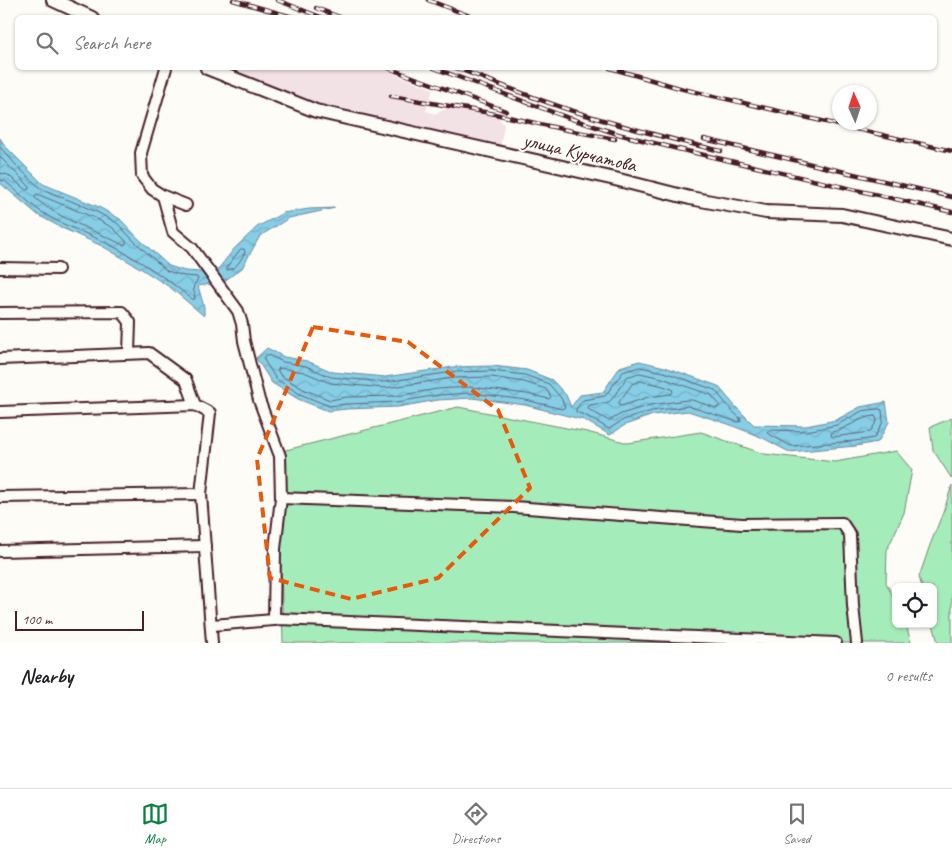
<!DOCTYPE html>
<html lang="en">
<head>
<meta charset="utf-8">
<style>
	:root { --surface:#fff; --page:#f6f6f6; --text:#202124; --muted:#757577; --line:#e0e0e0; --accent:#0b8043 }
	body { margin:0; font-family:Caveat,sans-serif; background:var(--page); color:var(--text) }
	.controls { position:absolute; right:15px; bottom:15px; display:grid; overflow:hidden; border-radius:8px; box-shadow:0 1px 4px #0004 }
	.controls button { width:45px; height:45px; display:grid; place-items:center; padding:0; border:0; border-bottom:1px solid var(--line); background:var(--surface); color:var(--text); font:25px sans-serif }
	.compass { position:absolute; left:832px; top:85px; width:45px; height:45px; border-radius:50%; background:var(--surface); box-shadow:0 1px 4px #0004; rotate:357deg }
	.scale { position:absolute; left:15px; bottom:12px; width:129px; box-sizing:border-box; padding-left:5px; border:2px solid #4a1f2b; border-top:0; font-size:14px; line-height:18px; white-space:nowrap; color:#4a1f2b; -webkit-text-stroke:4px #fdfcf7; paint-order:stroke }
	.list { margin:0; padding:0; list-style:none }
	h2 { display:flex; justify-content:space-between; align-items:center; height:65px; margin:0; padding:0 20px; font-size:21px }
	h2 small { font-size:16px; font-weight:400; color:var(--muted) }
	.icon { flex:none; width:28px; height:28px; fill:none; stroke:currentColor; stroke-width:2; stroke-linecap:round; stroke-linejoin:round }
	.map { position:relative; flex:none; width:952px; height:643px; overflow:hidden }
	.search { position:absolute; background:var(--surface); box-shadow:0 1px 4px #0004; left:15px; right:15px; top:15px; height:55px; display:flex; align-items:center; gap:12px; box-sizing:border-box; padding:0 18px; border-radius:8px; color:var(--muted); font-size:19px }
	.sheet { height:145px; background:var(--surface) }
	nav { display:flex; justify-content:space-around; align-items:center; box-sizing:border-box; height:70px; border-top:1px solid var(--line); background:var(--surface); font-size:14px; color:var(--muted) }
	nav a { display:grid; justify-items:center; gap:2px }
	nav .on { color:var(--accent) }
	.map>svg:first-child { display:block }
	.built { fill:#f2e1e5 }
	.garden { fill:#a4ecb9; stroke:#778672 }
	.water { fill:url(#water-waves); stroke:#6d889b }
	.lines { fill:none; stroke-linecap:round; stroke-linejoin:round }
	.shore { stroke:#626576; stroke-width:1 }
	.minor-casing { stroke:#4a1f2b; stroke-width:14 }
	.tertiary-casing { stroke:#4a1f2b; stroke-width:16 }
	.minor { stroke:#fdfcf7; stroke-width:10 }
	.tertiary { stroke:#fdfcf7; stroke-width:12 }
	.rail-casing { stroke:#4a1f2b; stroke-width:4.5 }
	.rail { stroke:#fdfcf7; stroke-width:2.5; stroke-dasharray:8; stroke-linecap:butt }
	.marked { fill:none; stroke:#e8590c; stroke-width:4; stroke-dasharray:10 6; stroke-linejoin:round }
	.labels { text-anchor:middle; stroke-width:4; stroke-linejoin:round; paint-order:stroke }
	.street-label { font-size:20px; fill:#4a1f2b; stroke:#fdfcf7 }
</style>
</head>
<body>
<div class="map">
<svg width="952" height="643" viewBox="0 0 952 643">
	<defs>
		<pattern id="water-waves" width="16" height="10" patternUnits="userSpaceOnUse" patternTransform="scale(1.25)"><rect width="16" height="10" fill="#85cee6"/><path d="M0 5q4-4 8 0t8 0" fill="none" stroke="#74b0c5"/></pattern>
	</defs>
	<rect width="100%" height="100%" fill="#fdfcf7"/>
	<filter id="ink" filterUnits="userSpaceOnUse"><feTurbulence type="fractalNoise" baseFrequency=".02" numOctaves="2"/><feDisplacementMap in="SourceGraphic" scale="10" xChannelSelector="R" yChannelSelector="G"/><feConvolveMatrix kernelMatrix="1 2 1 2 8 2 1 2 1" color-interpolation-filters="sRGB"/></filter>
	<g filter="url(#ink)">
		<polygon class="built" points="218,68 380,68 433,89 426,111 435,114 448,108 498,117 504,125 500,148 318,107"/>
		<g class="garden">
			<polygon points="458,407 587,432 628,443 701,432 764,454 835,462 896,451 912,470 904,513 887,550 886,583 896,602 896,624 906,624 911,643 283,643 278,452"/>
			<polygon points="952,418 952,479 933,450 930,427"/>
			<polygon points="952,485 952,643 938,643 933,624 933,587 922,587 919,577 930,545 944,510"/>
		</g>
		<g class="water">
			<polygon points="0,138 5,146 43,184 99,207 120,219 138,238 169,266 185,271 215,273 234,249 257,227 283,213 309,209 335,208 289,218 260,236 242,268 223,282 198,286 204,307 204,316 171,288 140,268 102,246 60,227 38,215 0,183"/>
			<polygon points="267,348 284,357 307,361 333,372 385,377 453,367 493,366 527,370 552,380 566,395 571,407 580,395 603,392 620,367 639,361 665,367 718,386 735,406 754,425 806,426 836,420 860,407 886,402 889,422 878,442 856,446 789,452 763,438 728,424 688,411 653,415 625,425 610,435 584,420 525,405 472,398 438,400 398,407 347,409 328,411 298,399 272,383 256,358"/>
		</g>
		<g class="lines">
			<g class="shore">
				<path d="M0 147 17 166 40 188 97 212 117 223 134 241 167 271 184 276 197 277 198 280C190 287 195 290 195 299H192C165 277 134 256 102 241 82 231 59 224 40 211 28 202 17 191 5 181L0 180"/>
				<polyline points="0,157 29,186 29,189 26,190 8,175 0,173"/>
				<path d="M37 194 95 218 113 228 126 241V244L123 245C95 230 58 219 35 198V196Z"/>
				<path d="M241 249H244L245 252C241 260 236 269 227 270V267Z"/>
				<polygon points="267,355 269,355 283,362 306,366 331,377 384,382 453,372 492,371 525,375 549,384 561,398 565,407 562,409 526,400 471,393 438,395 397,402 347,404 329,406 300,394 276,379 264,360 264,358"/>
				<polygon points="640,367 664,372 715,390 731,410 740,418 741,421 738,422 688,406 652,411 623,420 609,429 587,416 576,412 576,409 583,400 605,396 623,372"/>
				<polygon points="279,368 304,372 330,383 385,388 453,378 492,377 524,382 546,389 551,397 549,399 527,394 471,387 437,389 397,396 347,397 330,400 303,389 280,375 278,371"/>
				<polygon points="640,373 662,378 711,395 719,404 719,407 716,408 692,400 687,400 650,405 621,414 609,421 588,409 588,407 590,405 609,402 612,399 627,377"/>
				<polygon points="640,381 660,385 672,389 673,392 671,394 648,397 622,406 619,405 619,402 632,384"/>
				<polygon points="879,409 882,410 883,422 874,438 855,441 791,446 767,433 769,430 807,431 837,425 862,411"/>
				<path d="M874 416 876 417 877 421 870 432 833 437 831 436 832 432C847 429 858 418 874 416Z"/>
			</g>
			<defs>
				<g id="minor">
					<polyline points="166,68 141,153 142,176 152,189 163,196 186,205"/>
					<polyline points="163,196 173,232 192,248 238,311 242,324 244,341 259,400 280,456 281,498 275,549 274,620 212,625"/>
					<polyline points="0,268 58,269"/>
					<polyline points="0,313 122,312 130,322 129,353"/>
					<polyline points="0,359 149,353 186,380 195,405"/>
					<polyline points="0,412 195,405 210,413 201,494 212,643"/>
					<polyline points="0,497 201,494"/>
					<polyline points="281,498 514,507 742,524 842,523 850,535 853,606 857,643"/>
					<polyline points="0,551 205,546"/>
					<polyline points="274,620 280,619 836,643"/>
				</g>
				<g id="tertiary">
					<polyline points="53,0 92,18"/>
					<polyline points="207,68 316,111 615,179 690,198 766,212 842,215 952,239"/>
				</g>
			</defs>
			<use href="#minor" class="minor-casing"/>
			<use href="#tertiary" class="tertiary-casing"/>
			<use href="#minor" class="minor"/>
			<use href="#tertiary" class="tertiary"/>
			<defs>
				<g id="rail">
					<polyline points="233,0 296,18"/>
					<polyline points="277,0 323,18"/>
					<polyline points="428,0 475,18"/>
					<polyline points="316,8 342,18"/>
					<polyline points="388,68 506,111"/>
					<polyline points="434,68 566,117 618,134 678,149 952,212"/>
					<path d="M456 68C494 82 532 98 570 110 620 126 670 139 721 151"/>
					<polyline points="610,68 683,89 952,151"/>
					<polyline points="391,96 490,113 562,129 615,139"/>
					<polyline points="704,139 952,197"/>
				</g>
			</defs>
			<use href="#rail" class="rail-casing"/>
			<use href="#rail" class="rail"/>
		</g>
	</g>
	<path class="marked" d="M313 327 408 342 498 410 530 488 438 578 351 599 270 578 257 459Z"/>
	<g class="labels">
		<g class="street-label">
			<text transform="translate(580 152) rotate(13)" y="7">улица Курчатова</text>
		</g>
	</g>
</svg>
<div class="controls">
<button><svg class="icon" aria-label="locate" viewBox="0 0 24 24"><circle cx="12" cy="12" r="6"/><path d="M12 2v4M12 18v4M2 12h4M18 12h4"/></svg></button>
</div>
<svg class="compass" viewBox="-18 -18 36 36"><path d="M0-13l5 13h-10z" fill="#e53935"/><path d="M0 13l5-13h-10z" fill="#757577"/></svg>
<div class="scale">100 m</div>
<div class="search"><svg class="icon" aria-label="search" viewBox="0 0 24 24"><circle cx="10" cy="10" r="6"/><path d="M15 15l6 6"/></svg>Search here</div>
</div>
<section class="sheet">
<h2>Nearby<small>0 results</small></h2>
<ul class="list">
</ul>
</section>
<nav>
<a class="on"><svg class="icon" aria-label="map" viewBox="0 0 24 24"><path d="M3 6l6-2 6 2 6-2v14l-6 2-6-2-6 2zM9 4v14M15 6v14"/></svg>Map</a>
<a><svg class="icon" aria-label="directions" viewBox="0 0 24 24"><path d="M12 3l9 9-9 9-9-9zM9 14v-3h6M13 9l2 2-2 2"/></svg>Directions</a>
<a><svg class="icon" aria-label="saved" viewBox="0 0 24 24"><path d="M7 4h10v16l-5-4-5 4z"/></svg>Saved</a>
</nav>
</body>
</html>
